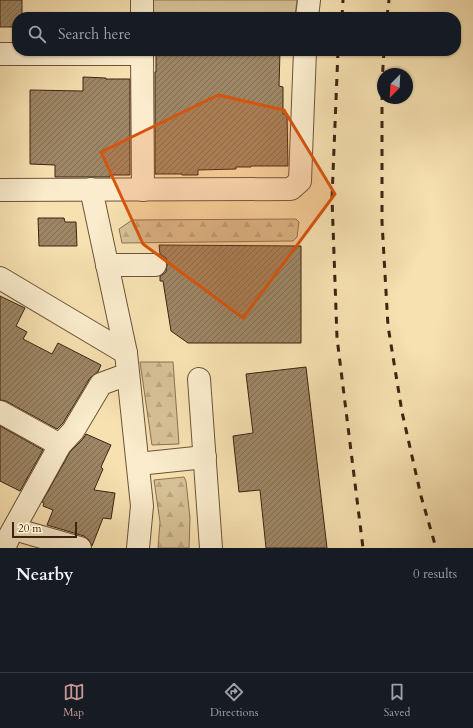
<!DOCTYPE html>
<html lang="en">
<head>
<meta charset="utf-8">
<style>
	:root { --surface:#171b24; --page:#20242c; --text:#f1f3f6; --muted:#9ea1a6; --line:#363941; --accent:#c59692 }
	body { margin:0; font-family:Cardo,serif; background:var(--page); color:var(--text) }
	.compass { position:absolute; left:377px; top:68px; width:36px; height:36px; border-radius:50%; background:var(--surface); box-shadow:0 1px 3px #0004; rotate:204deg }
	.scale { position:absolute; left:12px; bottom:10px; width:65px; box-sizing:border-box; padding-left:4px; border:2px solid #3c2413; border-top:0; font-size:11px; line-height:14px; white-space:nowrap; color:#3c2413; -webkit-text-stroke:3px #faeccc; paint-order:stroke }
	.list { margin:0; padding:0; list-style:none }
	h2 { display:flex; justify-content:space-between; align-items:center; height:52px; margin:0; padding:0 16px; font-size:17px }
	h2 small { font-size:13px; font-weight:400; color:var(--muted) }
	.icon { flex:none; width:22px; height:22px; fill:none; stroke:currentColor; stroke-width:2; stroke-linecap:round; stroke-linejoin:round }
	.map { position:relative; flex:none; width:473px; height:548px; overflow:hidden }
	.search { position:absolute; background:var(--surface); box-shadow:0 1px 3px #0004; left:12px; right:12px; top:12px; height:44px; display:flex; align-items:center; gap:10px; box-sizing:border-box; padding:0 14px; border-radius:16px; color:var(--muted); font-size:15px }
	.sheet { height:124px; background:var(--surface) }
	nav { display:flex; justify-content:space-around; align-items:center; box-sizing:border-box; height:56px; border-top:1px solid var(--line); background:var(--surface); font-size:11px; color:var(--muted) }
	nav a { display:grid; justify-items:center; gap:2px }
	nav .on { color:var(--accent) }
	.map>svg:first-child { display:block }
	.green { fill:#d7c196; stroke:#8a7254 }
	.forest { fill:url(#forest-firs); stroke:#8a7254 }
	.building { fill:url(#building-hatch); stroke:#3c2413 }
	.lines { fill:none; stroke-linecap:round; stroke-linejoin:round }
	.minor-casing { stroke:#6b533a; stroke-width:24 }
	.minor { stroke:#faeccc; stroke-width:22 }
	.rail { stroke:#3c2413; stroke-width:3; stroke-dasharray:7 7; stroke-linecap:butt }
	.marked { fill:#d7540d; fill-opacity:0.2; stroke:#d7540d; stroke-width:3; stroke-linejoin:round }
</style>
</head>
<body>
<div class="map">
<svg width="473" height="548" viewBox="0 0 473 548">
	<defs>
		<pattern id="forest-firs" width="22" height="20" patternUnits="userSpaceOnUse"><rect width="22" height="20" fill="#d7c196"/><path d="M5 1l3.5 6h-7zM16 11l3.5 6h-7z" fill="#b9a680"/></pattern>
		<pattern id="building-hatch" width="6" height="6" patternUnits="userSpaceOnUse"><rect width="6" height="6" fill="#9d8665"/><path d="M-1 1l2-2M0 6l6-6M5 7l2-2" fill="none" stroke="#816d52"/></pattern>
	</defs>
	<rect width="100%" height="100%" fill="#f7e1b1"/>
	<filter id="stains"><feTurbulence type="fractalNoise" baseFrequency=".005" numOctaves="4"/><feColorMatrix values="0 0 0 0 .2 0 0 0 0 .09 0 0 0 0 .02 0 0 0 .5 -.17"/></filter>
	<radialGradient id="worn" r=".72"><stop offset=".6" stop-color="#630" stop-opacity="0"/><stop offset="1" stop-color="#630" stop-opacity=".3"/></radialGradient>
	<polygon class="green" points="153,0 297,0 295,17 235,17 153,15"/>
	<g class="forest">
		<polygon points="296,219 299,222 297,237 293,241 122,243 119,229 132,220"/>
		<polygon points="140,362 173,362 179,444 152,445"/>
		<polygon points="184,477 186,481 190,518 189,548 158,548 160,522 154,480"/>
	</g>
	<g class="building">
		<polygon points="0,0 22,0 22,17 17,17 17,27 0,27"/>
		<polygon points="156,51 280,51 279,86 283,87 283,114 287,114 288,166 251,166 251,167 236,167 236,169 198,170 198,175 182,175 182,174 155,174 155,72 156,72"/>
		<polygon points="83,77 106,78 106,79 130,79 130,175 110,175 110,177 55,177 55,165 30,164 30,90 83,91"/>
		<polygon points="38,218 64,218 65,222 76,222 77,246 39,246"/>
		<polygon points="159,245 301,246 301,343 188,343 171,331 163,281 160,281 160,276 166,272 167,265 166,258 160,254"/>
		<polygon points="0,296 25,308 16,326 27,332 23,339 52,354 58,343 101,365 98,372 90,378 63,423 57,429 6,401 0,400"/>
		<polygon points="306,367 327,548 266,548 260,490 239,492 233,436 253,433 246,374"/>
		<polygon points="0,426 43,450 20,491 0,481"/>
		<polygon points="86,434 111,445 101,467 103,469 94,490 115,493 111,519 103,518 92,546 89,540 84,536 47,525 53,510 43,506 44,503 42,502 70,452 82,440"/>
	</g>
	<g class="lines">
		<defs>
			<g id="minor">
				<polyline points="142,0 142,17"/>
				<polyline points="307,17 309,0"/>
				<polyline points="142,51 143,190"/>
				<polyline points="0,54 142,54"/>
				<polyline points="91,189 126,353 142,506 138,548"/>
				<polyline points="0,190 291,189 300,181 305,51"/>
				<polyline points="107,265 155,265"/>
				<polyline points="0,278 126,353"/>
				<polyline points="199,379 211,548"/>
				<polyline points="0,412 60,445"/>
				<polyline points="138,464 205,457"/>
				<polyline points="14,529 80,548"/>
				<polyline points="4,548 9,537 60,445 73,431 101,384 128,374"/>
			</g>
		</defs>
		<use href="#minor" class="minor-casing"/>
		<use href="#minor" class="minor"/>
		<g class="rail">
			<polyline points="342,17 343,0"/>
			<polyline points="387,17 389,0"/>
			<polyline points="338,51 332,198 337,338 363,548"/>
			<polyline points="384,51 382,82 382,222 388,326 402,412 421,496 436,548"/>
		</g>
	</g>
	<path class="marked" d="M218 95 284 110 335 194 243 318 143 244 101 152Z"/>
	<rect width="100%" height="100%" filter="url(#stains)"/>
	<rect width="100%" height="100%" fill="url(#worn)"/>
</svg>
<svg class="compass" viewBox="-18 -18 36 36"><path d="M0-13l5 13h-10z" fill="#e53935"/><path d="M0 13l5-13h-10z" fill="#9ea1a6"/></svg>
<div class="scale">20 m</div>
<div class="search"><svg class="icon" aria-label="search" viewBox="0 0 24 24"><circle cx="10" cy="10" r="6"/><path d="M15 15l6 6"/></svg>Search here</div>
</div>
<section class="sheet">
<h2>Nearby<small>0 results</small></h2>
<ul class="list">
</ul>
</section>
<nav>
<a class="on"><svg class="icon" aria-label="map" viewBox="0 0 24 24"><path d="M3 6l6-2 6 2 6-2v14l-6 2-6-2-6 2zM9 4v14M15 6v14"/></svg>Map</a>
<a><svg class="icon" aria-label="directions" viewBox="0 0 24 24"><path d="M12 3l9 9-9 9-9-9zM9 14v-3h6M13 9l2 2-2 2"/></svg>Directions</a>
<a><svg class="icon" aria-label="saved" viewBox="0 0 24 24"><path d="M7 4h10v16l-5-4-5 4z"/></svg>Saved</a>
</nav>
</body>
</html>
